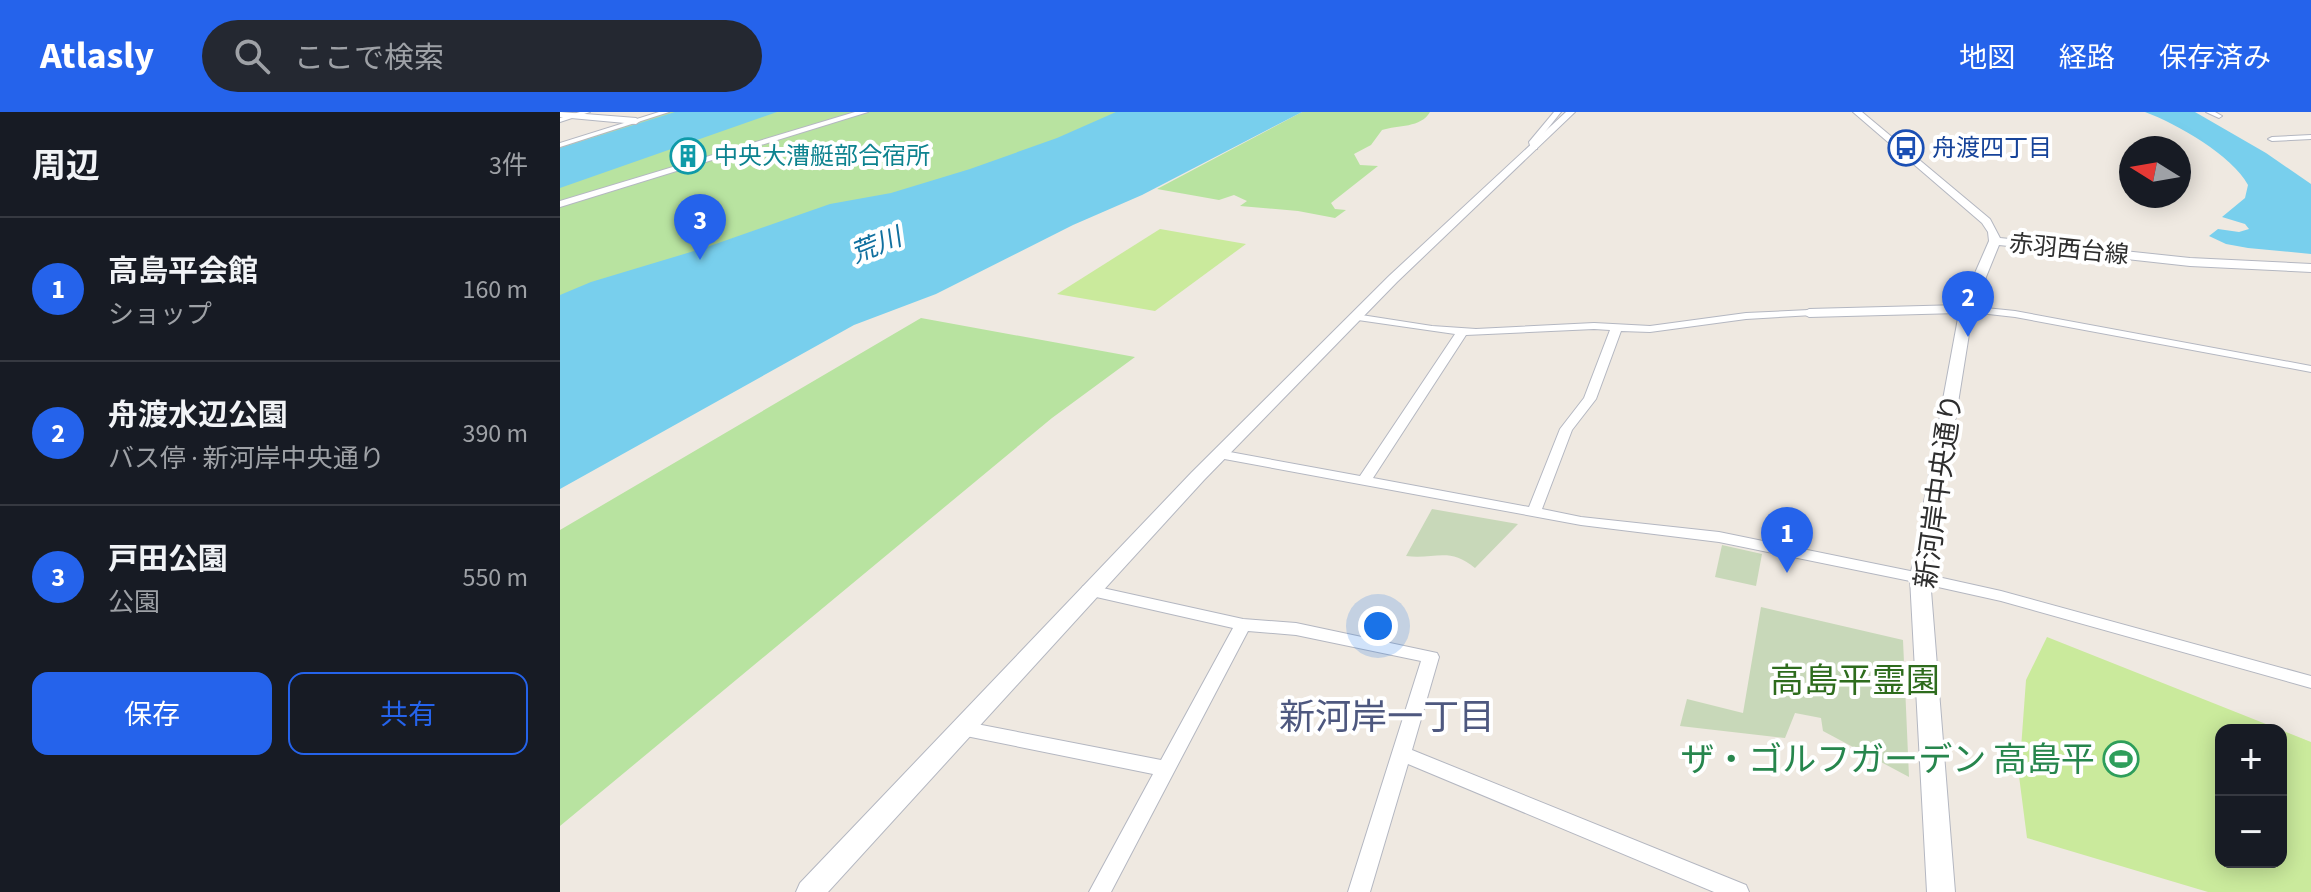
<!DOCTYPE html>
<html lang="ja">
<head>
<meta charset="utf-8">
<style>
	:root { --surface:#171b24; --page:#242831; --text:#f1f3f6; --muted:#9ea1a6; --line:#363941; --accent:#2563eb }
	body { margin:0; font-family:"Source Sans 3","Noto Sans JP",sans-serif; background:var(--page); color:var(--text) }
	.controls { position:absolute; right:24px; bottom:24px; display:grid; overflow:hidden; border-radius:16px; box-shadow:0 4px 20px #0003 }
	.controls button { width:72px; height:72px; display:grid; place-items:center; padding:0; border:0; border-bottom:2px solid var(--line); background:var(--surface); color:var(--text); font:40px sans-serif }
	.compass { position:absolute; left:1559px; top:24px; width:72px; height:72px; border-radius:50%; background:var(--surface); box-shadow:0 4px 20px #0003; rotate:281deg }
	.you { position:absolute; left:818px; top:514px; width:28px; height:28px; margin:-20px; border:6px solid #fff; border-radius:50%; background:#1a73e8; box-shadow:0 0 0 12px #1a73e833 }
	.badge { display:grid; place-items:center; width:52px; height:52px; border-radius:50%; background:var(--accent); color:#fff; font-size:26px; font-weight:700 }
	.pin { position:absolute; translate:-50% -66px; filter:drop-shadow(0 2px 4px #0008) }
	.pin::after { content:''; position:absolute; top:42px; width:28px; height:24px; background:inherit; clip-path:polygon(0 0,100% 0,50% 100%) }
	.list { margin:0; padding:0; list-style:none }
	h2 { display:flex; justify-content:space-between; align-items:center; height:104px; margin:0; padding:0 32px; font-size:34px }
	h2 small { font-size:26px; font-weight:400; color:var(--muted) }
	.list li { display:grid; grid-template-columns:52px 1fr auto; gap:24px; align-items:center; box-sizing:border-box; height:144px; padding:0 32px; border-top:2px solid var(--line) }
	.list b { display:block; font-size:30px; white-space:nowrap }
	.list p { margin:0; font-size:26px; white-space:nowrap; color:var(--muted) }
	.list em { font-size:26px; font-style:normal; color:var(--muted) }
	.actions { display:flex; gap:16px; padding:24px 32px }
	.actions a { flex:1; padding:18px 0; border:2px solid var(--accent); border-radius:16px; text-align:center; font-size:28px; color:var(--accent) }
	.actions .main { background:var(--accent); color:#fff }
	.icon { flex:none; width:44px; height:44px; fill:none; stroke:currentColor; stroke-width:2; stroke-linecap:round; stroke-linejoin:round }
	.map { position:relative; flex:none; width:1751px; height:780px; overflow:hidden }
	header { display:flex; align-items:center; gap:48px; box-sizing:border-box; height:112px; padding:0 40px; background:var(--accent); color:#fff }
	header strong { font-size:38px }
	nav { display:flex; gap:44px; margin-inline-start:auto; font-size:28px }
	.search { width:560px; height:72px; background:var(--page); display:flex; align-items:center; gap:20px; box-sizing:border-box; padding:0 28px; border-radius:44px; color:var(--muted); font-size:30px }
	main { display:flex }
	aside { flex:1; background:var(--surface) }
	.map>svg:first-child { display:block }
	.green { fill:#b8e3a0 }
	.cemetery { fill:#c8d8b9 }
	.pitch { fill:#caea9c }
	.water { fill:#78cfed }
	.lines { fill:none; stroke-linecap:round; stroke-linejoin:round }
	.street-casing { stroke:#b4b7c1; stroke-width:2 }
	.secondary-casing { stroke:#b4b7c1; stroke-width:2 }
	.street { fill:#fff; fill-rule:evenodd }
	.secondary { fill:#fff; fill-rule:evenodd }
	.labels { text-anchor:middle; stroke-width:8; stroke-linejoin:round; paint-order:stroke }
	.far-transit-label { font-size:24px; fill:#164399; stroke:#fff; text-anchor:start }
	.far-culture-label { font-size:24px; fill:#0d838f; stroke:#fff; text-anchor:start }
	.far-street-label { font-size:24px; fill:#2e2e2e; stroke:#fff }
	.far-water-label { font-size:26px; font-style:italic; fill:#11709f; stroke:#fff }
	.street-label { font-size:28px; fill:#2e2e2e; stroke:#fff }
	.near-park-label { font-size:34px; fill:#2e6c1d; stroke:#fff }
	.near-leisure-label { font-size:34px; fill:#27864d; stroke:#fff; text-anchor:end }
	.near-neighbourhood-label { font-size:36px; fill:#4e587f; stroke:#fff }
</style>
</head>
<body>
<header>
<strong>Atlasly</strong>
<div class="search"><svg class="icon" aria-label="search" viewBox="0 0 24 24"><circle cx="10" cy="10" r="6"/><path d="M15 15l6 6"/></svg>ここで検索</div>
<nav><a>地図</a><a>経路</a><a>保存済み</a></nav>
</header>
<main>
<aside>
<h2>周辺<small>3件</small></h2>
<ul class="list">
<li><span class="badge">1</span><div><b>高島平会館</b><p>ショップ</p></div><em>160 m</em></li>
<li><span class="badge">2</span><div><b>舟渡水辺公園</b><p>バス停 · 新河岸中央通り</p></div><em>390 m</em></li>
<li><span class="badge">3</span><div><b>戸田公園</b><p>公園</p></div><em>550 m</em></li>
</ul>
<div class="actions"><a class="main">保存</a><a>共有</a></div>
</aside>
<div class="map">
<svg width="1751" height="780" viewBox="0 0 1751 780">
	<rect width="100%" height="100%" fill="#efe9e1"/>
	<g class="green">
		<polygon points="107,0 630,0 0,262 0,34"/>
		<path d="M742 0H870C861 16 838 13 822 18L811 33 794 42 800 53 818 54 771 91 775 97 786 98 775 106 738 99 680 94 687 89 674 83 659 88 597 77Z"/>
		<polygon points="361,206 575,245 492,306 0,714 0,418"/>
	</g>
	<g class="cemetery">
		<path d="M872 397 958 412 915 456C889 434 874 448 846 444Z"/>
		<polygon points="1162,433 1202,442 1196,474 1155,465"/>
		<polygon points="1201,495 1343,528 1349,665 1263,619 1261,606 1235,601 1225,626 1120,614 1127,587 1183,601"/>
	</g>
	<g class="pitch">
		<polygon points="600,117 686,132 595,199 497,182"/>
		<polygon points="1487,525 1721,618 1661,618 1661,750 1721,750 1721,618 1751,630 1751,780 1648,780 1467,726 1459,664 1466,568"/>
	</g>
	<g class="water">
		<polygon points="115,0 217,0 0,76 0,36"/>
		<polygon points="556,0 742,0 582,83 513,113 376,182 294,213 0,377 0,183 31,170 144,136 270,92 331,81 410,57 497,26"/>
		<path d="M1585 0H1635L1706 41 1751 72V142L1688 136 1666 132 1649 124 1658 117 1679 120 1689 117 1685 112 1662 105 1685 86 1688 73C1672 43 1617 12 1585 0Z"/>
	</g>
	<g class="lines">
		<defs>
			<g id="street">
				<polygon points="20,0 30,0 0,10 0,6"/>
				<polygon points="99,0 109,0 0,35 0,31"/>
				<polygon points="994,0 1001,0 977,30 977,37 971,37 969,30"/>
				<polygon points="1646,0 1655,0 1662,4 1659,6"/>
				<polygon points="1751,23 1751,27 1712,29 1708,27 1712,25"/>
				<polygon points="1406,194 1455,199 1751,254 1751,260 1455,205 1402,199 1402,195"/>
				<path d="M1249 198 1254 201 1253 203 1186 207 1090 220 1061 219 1036 287 1012 318 982 397 1021 405 1159 420 1360 461 1441 479 1751 564V576L1441 489 1360 471 1159 430 1021 413 659 346 652 342 659 338 800 364 895 222 791 207 790 205 795 202 872 214 916 217 1034 211 1090 214 1186 201ZM1034 217 1050 218 1024 286 1000 317 969 395 813 366 906 223Z"/>
				<polygon points="529,473 683,507 736,511 877,541 879,545 852,638 1186,773 1189,780 1154,780 848,652 810,780 788,780 861,549 736,523 688,519 551,780 529,780 593,662 401,623 395,621 392,616 395,611 401,609 601,648 673,516 523,482 521,478 523,474"/>
			</g>
			<g id="secondary">
				<polygon points="0,0 76,6 80,9 76,12 0,5"/>
				<polygon points="295,0 308,0 0,95 0,89"/>
				<polygon points="1006,0 1015,0 837,170 644,368 268,780 236,780 240,771 632,360 829,164"/>
				<polygon points="1293,0 1302,0 1430,107 1440,126 1630,146 1751,152 1751,160 1630,154 1439,133 1413,197 1370,466 1395,780 1367,780 1350,466 1399,201 1249,205 1242,201 1249,197 1401,193 1429,129 1428,120 1422,111"/>
			</g>
		</defs>
		<use href="#street" class="street-casing"/>
		<use href="#secondary" class="secondary-casing"/>
		<use href="#street" class="street"/>
		<use href="#secondary" class="secondary"/>
	</g>
	<defs>
		<symbol id="bus-ring" viewBox="-11 -11 22 22"><circle r="9.5" fill="#fff" stroke="#1a4fb4" stroke-width="1.5"/><path d="M-5-6H5V4H4V6H2V4H-2V6H-4V4H-5ZM-3.5-4V0h7V-4ZM-3.5 1.2v1.5H-2V1.2ZM2 1.2v1.5H3.5V1.2Z" fill="#1a4fb4"/></symbol>
		<symbol id="building-ring" viewBox="-11 -11 22 22"><circle r="9.5" fill="#fff" stroke="#0f9aa8" stroke-width="1.5"/><path d="M-4-6H4V6H1V3H-1V6H-4ZM-2.5-4.3h1.7v1.8h-1.7ZM.8-4.3h1.7v1.8H.8ZM-2.5-1h1.7V.8h-1.7ZM.8-1h1.7V.8H.8Z" fill="#0f9aa8"/></symbol>
		<symbol id="stadium-ring" viewBox="-11 -11 22 22"><circle r="9.5" fill="#fff" stroke="#2e9e5b" stroke-width="1.5"/><path d="M0-5a6.5 5 0 1 0 0 10a6.5 5 0 1 0 0-10ZM-3.5-1.8h7v3.6h-7Z" fill="#2e9e5b"/></symbol>
	</defs>
	<g fill-rule="evenodd">
		<use href="#bus-ring" x="1326" y="16" width="40" height="40"/>
		<use href="#building-ring" x="108" y="24" width="40" height="40"/>
		<use href="#stadium-ring" x="1541" y="627" width="40" height="40"/>
	</g>
	<g class="labels">
		<g class="far-transit-label">
			<text x="1372" y="44">舟渡四丁目</text>
		</g>
		<g class="far-culture-label">
			<text x="154" y="52">中央大漕艇部合宿所</text>
		</g>
		<g class="far-street-label">
			<text transform="translate(1509 137) rotate(6)" y="8">赤羽西台線</text>
		</g>
		<g class="far-water-label">
			<text transform="translate(316 133) rotate(-22)" y="9">荒川</text>
		</g>
		<g class="street-label">
			<text transform="translate(1378 379) rotate(-82)" y="10">新河岸中央通り</text>
		</g>
		<g class="near-park-label">
			<text x="1295" y="580">高島平霊園</text>
		</g>
		<g class="near-leisure-label">
			<text x="1535" y="659">ザ・ゴルフガーデン 高島平</text>
		</g>
		<g class="near-neighbourhood-label">
			<text x="827" y="617">新河岸一丁目</text>
		</g>
	</g>
</svg>
<div class="controls">
<button>+</button>
<button>−</button>
</div>
<svg class="compass" viewBox="-18 -18 36 36"><path d="M0-13l5 13h-10z" fill="#e53935"/><path d="M0 13l5-13h-10z" fill="#9ea1a6"/></svg>
<div class="you"></div>
<div class="pin badge" style="left:1227px;top:461px">1</div>
<div class="pin badge" style="left:1408px;top:225px">2</div>
<div class="pin badge" style="left:140px;top:148px">3</div>
</div>
</main>
</body>
</html>
